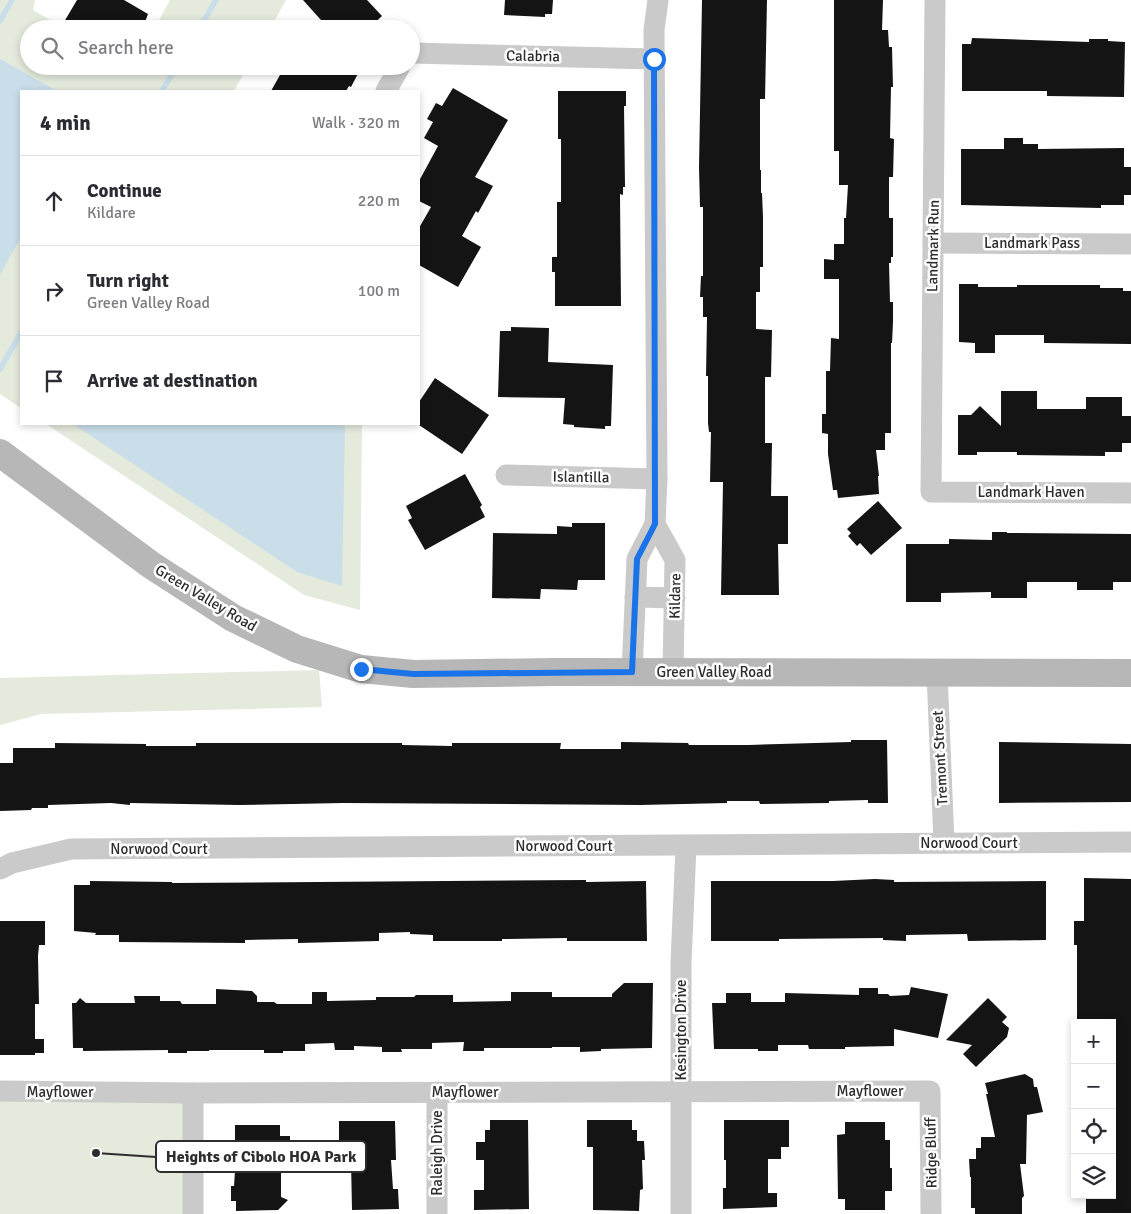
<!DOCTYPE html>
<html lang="en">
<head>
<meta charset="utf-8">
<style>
	:root { --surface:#fff; --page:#f2f2f3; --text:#2b2b33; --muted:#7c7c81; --line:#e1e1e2 }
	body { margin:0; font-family:Signika,sans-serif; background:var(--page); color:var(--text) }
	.controls { position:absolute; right:15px; bottom:15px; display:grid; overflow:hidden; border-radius:0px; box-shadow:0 2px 8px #0003 }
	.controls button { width:45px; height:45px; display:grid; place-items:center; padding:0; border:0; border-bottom:1px solid var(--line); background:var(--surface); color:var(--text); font:25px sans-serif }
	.stop { position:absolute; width:15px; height:15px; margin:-11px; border:4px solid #1a73e8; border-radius:50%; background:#fff }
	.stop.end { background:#1a73e8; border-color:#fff; box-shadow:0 1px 5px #0008 }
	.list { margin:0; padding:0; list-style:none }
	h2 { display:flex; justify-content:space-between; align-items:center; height:65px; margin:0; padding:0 20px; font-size:21px }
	h2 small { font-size:16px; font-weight:400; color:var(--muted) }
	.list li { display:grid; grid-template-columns:32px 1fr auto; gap:15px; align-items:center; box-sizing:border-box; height:90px; padding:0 20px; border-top:1px solid var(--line) }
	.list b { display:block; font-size:19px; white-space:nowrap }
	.list p { margin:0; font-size:16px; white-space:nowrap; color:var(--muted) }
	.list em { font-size:16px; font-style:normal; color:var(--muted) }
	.icon { flex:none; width:28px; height:28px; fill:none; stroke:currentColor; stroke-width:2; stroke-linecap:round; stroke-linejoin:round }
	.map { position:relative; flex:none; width:1131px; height:1214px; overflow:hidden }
	.search { position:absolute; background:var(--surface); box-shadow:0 2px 8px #0003; left:20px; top:20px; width:400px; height:55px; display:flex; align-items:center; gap:12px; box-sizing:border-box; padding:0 18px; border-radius:28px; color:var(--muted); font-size:19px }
	.panel { position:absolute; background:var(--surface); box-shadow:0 2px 8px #0003; left:20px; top:90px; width:400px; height:335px; border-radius:0px }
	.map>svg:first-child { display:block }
	.green { fill:#e4eadc }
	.water { fill:#c9dee9 }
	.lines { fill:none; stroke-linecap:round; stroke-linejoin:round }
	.stream { stroke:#c9dee9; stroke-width:5.5 }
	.building { fill:#141414 }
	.street { stroke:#cacaca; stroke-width:21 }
	.secondary { stroke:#b7b7b7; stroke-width:28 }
	.route { stroke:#1a73e8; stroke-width:6 }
	.labels { text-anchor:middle; stroke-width:5; stroke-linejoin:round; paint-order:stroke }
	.street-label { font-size:15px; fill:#2d2d2d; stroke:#fff }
	.leader { fill:none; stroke:#2d2d2d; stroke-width:2 }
	.callout-dot { fill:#2d2d2d; stroke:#fff; stroke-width:2 }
	.callout { fill:#fff; stroke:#2d2d2d; stroke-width:2 }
	.callout-label { font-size:16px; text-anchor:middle; font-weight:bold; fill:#2d2d2d }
</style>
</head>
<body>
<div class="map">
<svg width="1131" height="1214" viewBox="0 0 1131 1214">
	<rect width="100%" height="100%" fill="#fff"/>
	<g class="green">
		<polygon points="0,0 35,0 33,10 65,29 29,29 29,66 128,66 131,68 133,66 248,66 234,91 21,91 21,408 0,394"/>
		<polygon points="170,0 286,0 270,29 154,29"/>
		<polygon points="46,424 362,424 360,610 304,595"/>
		<polygon points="319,670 322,707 41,714 0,725 0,678"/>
		<polygon points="0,1091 193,1093 193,1214 0,1214"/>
	</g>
	<g class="water">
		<polygon points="0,59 57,91 21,91 21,237 0,275"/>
		<polygon points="73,424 340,424 345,427 342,586 297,572"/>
	</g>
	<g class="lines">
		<g class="stream">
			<polyline points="0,21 12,0"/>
			<polyline points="199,29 216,0"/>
			<polyline points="162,91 177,66"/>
			<polyline points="0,369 21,333"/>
		</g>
	</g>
	<g class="building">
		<polygon points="77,0 124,0 148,14 145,22 136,29 75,29 64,22"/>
		<polygon points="303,0 367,0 382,16 368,29 329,29"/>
		<polygon points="505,0 553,0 552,14 545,14 545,17 504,15"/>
		<polygon points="702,0 767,0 765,99 760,99 760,170 761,170 761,193 762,193 763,217 763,267 760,267 760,292 756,292 756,329 772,330 771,377 765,377 765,443 772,443 771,496 788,496 788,544 778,544 779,595 721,595 723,482 710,482 711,432 709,432 708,423 708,376 706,376 707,317 703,317 703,297 700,297 701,276 703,276 703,207 700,207 699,167"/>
		<polygon points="834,0 883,0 882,30 888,30 889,47 892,47 893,87 891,87 890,138 894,139 893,177 889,177 889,218 893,218 893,257 891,257 891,263 889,263 890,302 893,302 893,322 892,343 891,343 891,433 885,433 885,450 876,450 879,476 878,476 879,494 838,498 837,490 833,490 828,454 828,434 822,433 822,414 826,414 826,371 830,371 831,338 839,339 839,279 824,279 824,259 834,260 834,244 844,244 844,218 846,218 848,185 839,185 839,151 834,151"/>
		<polygon points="972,38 1089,42 1089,39 1108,39 1108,41 1125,42 1124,97 1047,96 1047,91 962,91 962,44 971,44"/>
		<polygon points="285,66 362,66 351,87 349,86 346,91 271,91"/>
		<polygon points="453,88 508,120 475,177 493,186 478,213 476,211 462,236 481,247 458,287 419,265 419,228 431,207 419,201 419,181 438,146 424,138 433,122 427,119 436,103 442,106"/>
		<polygon points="558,91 626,91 626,106 624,106 625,187 623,187 623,195 620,194 621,306 555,306 555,272 552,272 552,257 557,257 557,202 561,202 561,139 558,139"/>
		<polygon points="1004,138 1023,138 1023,144 1038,144 1038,149 1124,148 1124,167 1131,167 1131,195 1124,195 1124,205 1101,205 1101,208 961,205 961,149 1004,149"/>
		<polygon points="959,284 978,284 978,287 1017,287 1017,285 1100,285 1100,288 1123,288 1123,291 1131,291 1131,344 1044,343 1044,335 995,335 995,353 975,353 975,343 959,342"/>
		<polygon points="511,327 549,328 548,362 613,365 611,426 605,426 605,429 574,427 574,425 563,424 565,398 498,397 500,331 511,331"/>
		<polygon points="435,378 489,415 462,454 419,425 419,402"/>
		<polygon points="1001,391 1037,391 1037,409 1086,409 1086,397 1122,397 1122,416 1131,416 1131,443 1122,443 1122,452 1105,452 1105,456 1017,455 1017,452 977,452 977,455 958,455 958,415 971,415 980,406 1001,426"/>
		<polygon points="465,474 482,505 480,507 485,517 425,550 408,520 412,518 406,506"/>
		<polygon points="878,501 902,528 871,555 860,543 857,546 848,536 851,533 847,529"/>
		<polygon points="572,523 605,523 605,580 578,580 577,590 541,589 540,599 492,598 493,533 557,534 557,526 572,527"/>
		<polygon points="992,532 1007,532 1007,533 1131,534 1131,582 1113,582 1113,590 1077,590 1077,582 1027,582 1027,598 991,598 991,592 941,593 941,602 906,602 906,544 949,544 949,539 992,540"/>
		<polygon points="851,740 887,740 888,803 868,803 868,800 829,801 829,803 760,804 759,801 727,801 727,803 640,805 343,803 239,805 130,803 130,805 111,803 48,805 48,808 32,808 31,810 0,811 0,763 13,763 13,748 55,748 55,743 146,744 146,746 196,746 196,743 402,743 402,745 452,746 452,743 561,743 560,749 621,749 621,742 688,743 689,745 749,745 851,742"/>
		<polygon points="999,742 1131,744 1131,802 999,803"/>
		<polygon points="1084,878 1131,879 1131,1213 1086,1213 1086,1195 1112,1195 1112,1023 1077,1023 1077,945 1074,945 1074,921 1084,921"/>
		<polygon points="875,879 894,880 894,882 1046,881 1046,940 968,941 967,934 906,935 906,941 883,940 883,938 779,939 779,941 711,941 711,881 833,881"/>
		<polygon points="586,880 586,882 646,881 647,941 567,941 567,938 502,939 502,941 433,941 433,935 410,934 410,932 379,933 379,941 298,943 298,939 245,940 245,943 119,942 119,935 95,935 96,933 74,931 74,885 90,885 90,881 172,882 172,883"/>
		<polygon points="0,921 45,921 45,945 39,945 38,956 39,1004 35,1004 35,1039 44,1039 44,1053 35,1053 35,1055 0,1055"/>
		<polygon points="624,983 653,983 652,1048 601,1049 601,1051 580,1052 580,1047 552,1047 552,1048 484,1048 484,1051 463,1051 464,1042 432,1043 432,1049 401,1049 402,1052 382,1052 382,1047 354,1046 354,1050 335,1050 334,1043 305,1044 305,1051 283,1051 283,1053 264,1053 264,1050 209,1050 209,1051 187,1051 187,1053 168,1053 168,1050 83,1051 83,1048 73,1048 72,1003 76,1003 80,998 86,1003 135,1003 134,996 160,996 160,1001 180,1001 182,1004 216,1004 216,989 252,991 257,996 257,1002 274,1002 277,1004 312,1004 312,992 327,992 327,1001 376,1000 376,997 414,997 416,995 453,995 453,1002 511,1001 511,992 552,992 552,997 612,997 612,994"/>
		<polygon points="911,987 948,994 938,1038 894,1029 894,1046 845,1047 845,1049 809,1049 808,1045 778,1045 778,1051 758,1051 758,1049 714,1049 712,1003 726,1003 726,993 751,993 751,1002 785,1002 785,993 859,995 859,988 878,988 878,994 888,994 890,996 909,995"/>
		<polygon points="988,998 1007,1017 1002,1022 1009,1028 1007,1037 976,1067 963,1054 972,1045 946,1040"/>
		<polygon points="1025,1074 1033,1079 1034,1087 1037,1087 1043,1112 1027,1115 1026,1164 1020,1164 1024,1196 1022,1198 1022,1214 975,1214 975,1208 971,1208 971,1177 970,1177 969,1159 976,1159 976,1148 981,1148 981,1137 995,1137 986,1094 988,1094 985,1083"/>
		<polygon points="490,1120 528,1120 529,1209 474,1210 474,1190 484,1190 484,1160 476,1160 476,1142 485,1142 485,1130 490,1130"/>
		<polygon points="587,1120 632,1120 632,1130 637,1130 637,1141 644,1141 645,1160 642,1160 643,1189 640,1190 639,1211 593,1210 593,1147 587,1147"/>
		<polygon points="724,1120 789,1120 789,1147 781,1147 781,1159 768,1159 768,1193 777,1193 777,1207 723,1209 723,1188 726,1188 726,1160 724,1160"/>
		<polygon points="339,1121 395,1121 396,1160 391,1160 393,1189 398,1189 399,1209 352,1210 351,1161 339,1161"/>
		<polygon points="845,1122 885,1122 885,1140 890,1140 890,1168 892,1168 892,1191 885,1191 885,1210 845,1210 845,1199 838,1199 837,1135 845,1134"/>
		<polygon points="235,1125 280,1125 280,1136 290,1136 290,1161 281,1161 281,1197 288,1200 278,1210 236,1211 236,1201 231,1201 231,1186 234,1186 235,1171"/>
	</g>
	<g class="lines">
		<g class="street">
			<polyline points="935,0 931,492 1131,493"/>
			<polyline points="411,53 654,59"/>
			<polyline points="386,91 400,66"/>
			<polyline points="933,243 1131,244"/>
			<polyline points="506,475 657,479"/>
			<polyline points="655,524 675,560 673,672"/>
			<polyline points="635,597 675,598"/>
			<polyline points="632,672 637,559 655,524 657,479 654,30 658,0"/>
			<polyline points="937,673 944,843"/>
			<polyline points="0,869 12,863 71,849 1131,842"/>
			<polyline points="0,1091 193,1093 930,1091 931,1214"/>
			<polyline points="193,1214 193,1093"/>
			<polyline points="437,1214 437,1092"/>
			<polyline points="681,1214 681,963 686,846"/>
		</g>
		<polyline class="secondary" points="0,453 151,565 233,618 297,649 361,669 413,674 554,672 1131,673"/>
	</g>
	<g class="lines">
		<polyline class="route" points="361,669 413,674 632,672 637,559 655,524 654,59"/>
	</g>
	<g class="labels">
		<g class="street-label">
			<text transform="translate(533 56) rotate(1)" y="5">Calabria</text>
			<text x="1032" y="248">Landmark Pass</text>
			<text transform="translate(933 246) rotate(-89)" y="5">Landmark Run</text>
			<text transform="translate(581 477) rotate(1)" y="5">Islantilla</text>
			<text x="1031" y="497">Landmark Haven</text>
			<text transform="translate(675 596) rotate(-89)" y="5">Kildare</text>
			<text transform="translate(206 598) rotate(31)" y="5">Green Valley Road</text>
			<text x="714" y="677">Green Valley Road</text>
			<text transform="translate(940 758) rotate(-93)" y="5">Tremont Street</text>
			<text x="969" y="848">Norwood Court</text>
			<text x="564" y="851">Norwood Court</text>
			<text x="159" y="854">Norwood Court</text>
			<text transform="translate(681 1030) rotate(-90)" y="5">Kesington Drive</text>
			<text x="870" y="1096">Mayflower</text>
			<text x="60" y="1097">Mayflower</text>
			<text x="465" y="1097">Mayflower</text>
			<text transform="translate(437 1153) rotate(-90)" y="5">Raleigh Drive</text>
			<text transform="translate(931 1153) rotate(-91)" y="5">Ridge Bluff</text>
		</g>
	</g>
	<path class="leader" d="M96 1153L156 1157"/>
	<circle class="callout-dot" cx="96" cy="1153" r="5"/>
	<rect class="callout" x="156" y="1141" width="210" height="31" rx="5"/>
	<g class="callout-label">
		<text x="261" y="1162">Heights of Cibolo HOA Park</text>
	</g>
</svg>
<div class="controls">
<button>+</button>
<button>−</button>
<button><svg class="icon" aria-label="locate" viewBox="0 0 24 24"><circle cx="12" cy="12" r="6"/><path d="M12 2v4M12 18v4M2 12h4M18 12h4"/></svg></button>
<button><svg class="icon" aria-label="layers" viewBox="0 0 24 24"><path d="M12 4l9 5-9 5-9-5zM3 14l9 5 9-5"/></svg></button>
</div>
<div class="stop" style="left:654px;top:59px"></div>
<div class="stop end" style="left:361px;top:669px"></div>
<div class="search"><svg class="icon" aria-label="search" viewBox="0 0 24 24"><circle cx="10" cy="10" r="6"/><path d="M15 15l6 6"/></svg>Search here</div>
<section class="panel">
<h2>4 min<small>Walk · 320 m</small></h2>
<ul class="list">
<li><svg class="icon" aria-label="ahead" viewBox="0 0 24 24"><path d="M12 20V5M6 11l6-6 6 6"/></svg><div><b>Continue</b><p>Kildare</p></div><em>220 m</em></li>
<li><svg class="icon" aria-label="right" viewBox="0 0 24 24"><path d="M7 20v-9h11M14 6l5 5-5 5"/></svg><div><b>Turn right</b><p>Green Valley Road</p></div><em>100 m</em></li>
<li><svg class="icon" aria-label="arrive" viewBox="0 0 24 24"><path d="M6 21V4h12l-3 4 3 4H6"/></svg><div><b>Arrive at destination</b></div></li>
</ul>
</section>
</div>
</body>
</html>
